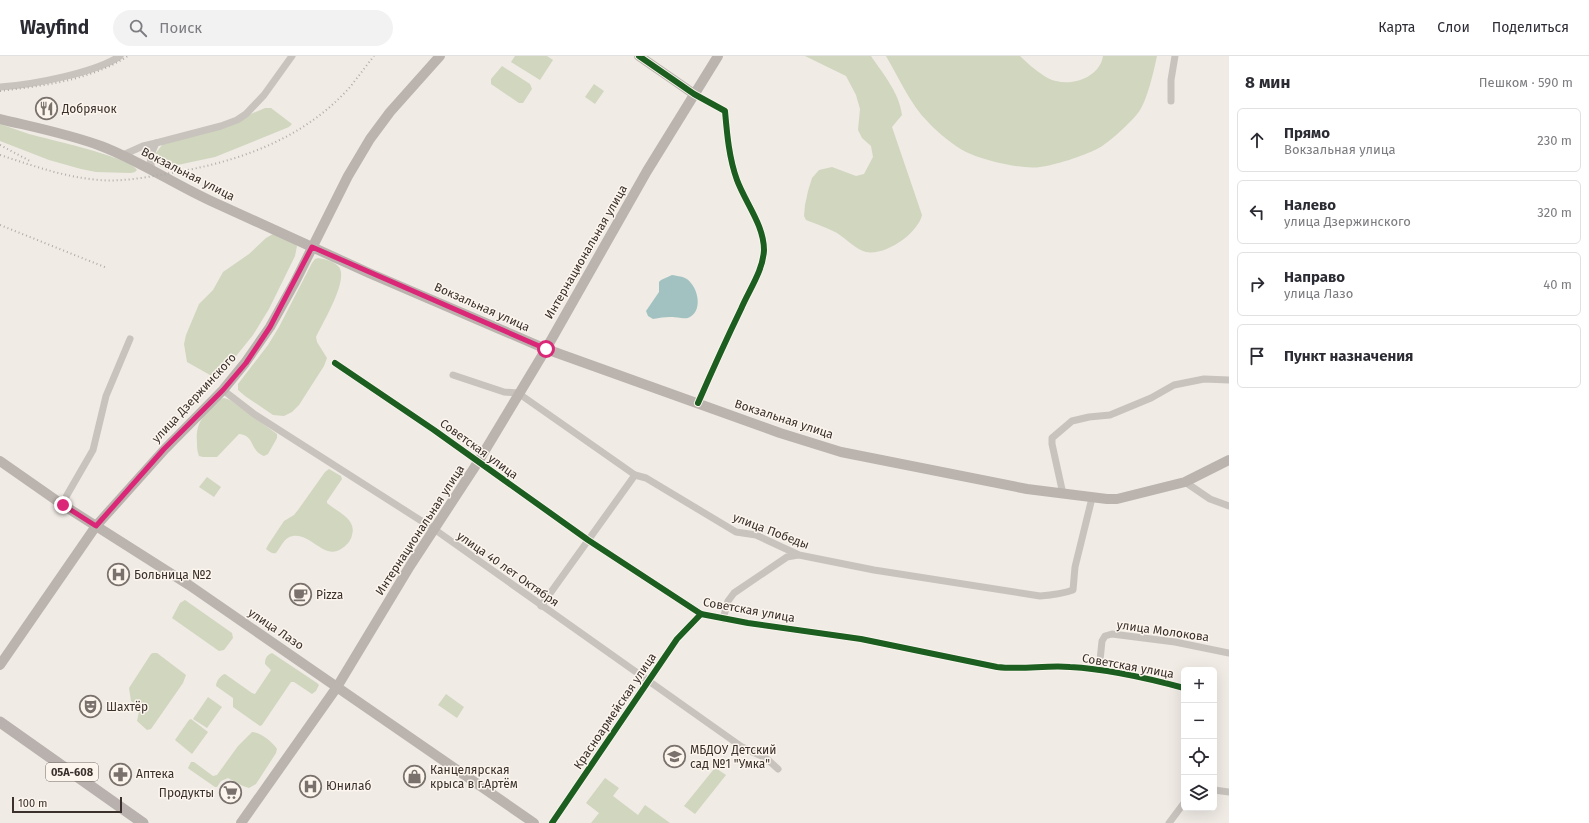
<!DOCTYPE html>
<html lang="ru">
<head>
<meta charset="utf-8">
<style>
	:root { --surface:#fff; --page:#f2f2f3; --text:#2b2b33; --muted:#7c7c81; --line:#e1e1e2 }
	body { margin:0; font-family:"Fira Sans",sans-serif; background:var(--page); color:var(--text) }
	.controls { position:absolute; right:12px; bottom:12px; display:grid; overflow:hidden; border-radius:6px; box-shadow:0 4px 16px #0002 }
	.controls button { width:36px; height:36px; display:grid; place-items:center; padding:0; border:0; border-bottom:1px solid var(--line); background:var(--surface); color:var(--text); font:20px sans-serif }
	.scale { position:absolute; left:12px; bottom:10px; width:110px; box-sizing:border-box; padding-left:4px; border:2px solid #3b302b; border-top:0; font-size:11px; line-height:14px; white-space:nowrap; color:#3b302b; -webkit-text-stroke:3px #fbf5ee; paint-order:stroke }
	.stop { position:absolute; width:12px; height:12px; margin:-9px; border:3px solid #db2777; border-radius:50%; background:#fff }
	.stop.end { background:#db2777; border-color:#fff; box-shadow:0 1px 4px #0008 }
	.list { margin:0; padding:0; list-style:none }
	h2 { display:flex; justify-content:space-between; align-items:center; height:52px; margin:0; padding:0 16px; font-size:17px }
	h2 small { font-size:13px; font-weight:400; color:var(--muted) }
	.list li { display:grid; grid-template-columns:26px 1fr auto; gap:12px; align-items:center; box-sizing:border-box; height:64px; margin:0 8px 8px; padding:0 8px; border:1px solid var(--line); border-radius:6px }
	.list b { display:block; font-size:15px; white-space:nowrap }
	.list p { margin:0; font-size:13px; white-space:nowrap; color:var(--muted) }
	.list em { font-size:13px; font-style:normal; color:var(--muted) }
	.icon { flex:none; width:22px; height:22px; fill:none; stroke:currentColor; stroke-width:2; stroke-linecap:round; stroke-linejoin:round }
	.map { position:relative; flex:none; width:1229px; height:767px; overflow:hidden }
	header { display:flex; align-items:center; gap:24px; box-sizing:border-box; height:56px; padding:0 20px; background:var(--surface); border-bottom:1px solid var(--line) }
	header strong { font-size:19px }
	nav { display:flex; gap:22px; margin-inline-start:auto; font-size:14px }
	.search { width:280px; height:36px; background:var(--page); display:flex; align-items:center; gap:10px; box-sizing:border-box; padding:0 14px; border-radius:22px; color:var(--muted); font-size:15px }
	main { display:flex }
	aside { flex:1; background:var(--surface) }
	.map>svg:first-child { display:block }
	.green { fill:#d1d6bf }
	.water { fill:#a1c2c1 }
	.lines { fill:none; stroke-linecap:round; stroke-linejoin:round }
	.street { stroke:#c9c3be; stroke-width:7 }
	.secondary { stroke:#bab3ae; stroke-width:10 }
	.primary { stroke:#b8b1ad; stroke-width:11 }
	.rail { stroke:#b1aca8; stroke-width:2; stroke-dasharray:1 3; stroke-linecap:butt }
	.cycleway-casing { stroke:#fbf5ee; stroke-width:8 }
	.cycleway { stroke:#1b5e20; stroke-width:6 }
	.route { stroke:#db2777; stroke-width:5 }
	.labels { text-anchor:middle; stroke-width:3; stroke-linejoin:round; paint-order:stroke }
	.shield { fill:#fbf5ee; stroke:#756b66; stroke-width:1 }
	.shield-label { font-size:11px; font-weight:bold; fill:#3b302b }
	.poi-label { font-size:12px; fill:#3b302b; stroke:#fbf5ee; text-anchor:start }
	.street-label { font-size:12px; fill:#3b302b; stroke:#fbf5ee }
</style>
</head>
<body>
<header>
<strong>Wayfind</strong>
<div class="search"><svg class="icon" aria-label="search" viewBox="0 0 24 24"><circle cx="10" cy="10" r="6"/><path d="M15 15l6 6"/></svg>Поиск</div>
<nav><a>Карта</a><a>Слои</a><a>Поделиться</a></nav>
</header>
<main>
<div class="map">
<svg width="1229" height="767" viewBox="0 0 1229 767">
	<rect width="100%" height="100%" fill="#f0ebe5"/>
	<g class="green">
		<polygon points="515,0 547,0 553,4 540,24 511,6"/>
		<path d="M805 0H871C883 18 899 36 902 59L892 71 922 159C918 177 886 200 866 196 857 194 845 182 837 177 828 172 816 168 806 164L804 160 805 149 808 135 812 122 819 114 832 111 856 120 864 118 873 101 871 90 862 82 858 74 860 53 856 39 846 20Z"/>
		<path d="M886 0H1020C1028 8 1045 23 1056 25 1075 30 1100 20 1103 0H1157C1154 14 1147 46 1138 57 1131 66 1108 88 1097 93 1083 100 1056 109 1040 111 1023 114 982 104 966 96 953 89 938 77 928 66 910 48 899 22 886 0Z"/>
		<polygon points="502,10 530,28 532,33 523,47 519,47 491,28 491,23"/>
		<polygon points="594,28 604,35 595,48 585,41"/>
		<polygon points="265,52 271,52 292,68 289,71 215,101 168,111 160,111 156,105 156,97 165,85 220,71"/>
		<path d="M0 68C10 71 19 75 29 78 47 83 130 101 137 114L135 116 131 117 96 116 81 113 49 104 0 85Z"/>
		<polygon points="273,178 293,186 297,190 295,200 269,253 253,279 220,320 210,319 187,306 184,288 186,279 199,248 213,234 223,216 249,198 266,182"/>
		<path d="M318 202C325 203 334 205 339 211 349 224 322 268 316 281L317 286 327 302 324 310 299 349 292 356 284 360 273 359 245 340 238 334V328L268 289 279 271 312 207 315 203Z"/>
		<path d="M224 342 230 344 277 378V382L268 398 264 400C249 394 255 379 239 378L217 401H203L199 400C197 395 197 391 197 387 195 364 206 358 220 343Z"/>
		<path d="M329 413 341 420 342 423 327 445V447C337 456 357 463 352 479 351 485 346 490 341 493 324 504 311 477 293 480 284 481 281 491 276 497 272 498 270 496 266 493L268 489 284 465 294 459 298 454 325 416Z"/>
		<polygon points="207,421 221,431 214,441 199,431"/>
		<polygon points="185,544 232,577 233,582 224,594 219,595 172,562 180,547"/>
		<polygon points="153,597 157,597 186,619 183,627 151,673 147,674 137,665 140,651 131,645 129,632 151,598"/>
		<path d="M272 597 317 627 319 629 316 635 312 638 294 626H291L262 669 260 670 233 651V642L216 630C216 625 221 619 225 618L252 637 255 638 271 614 265 608C265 602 267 599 272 597Z"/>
		<polygon points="446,638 464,651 457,662 438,649"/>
		<polygon points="208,641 222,651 207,672 193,663"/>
		<polygon points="191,663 208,676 192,698 175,684 189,664"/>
		<path d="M252 676C260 676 273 686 277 693L276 697 256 728 249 732 243 730 228 722 221 725 217 731H215L189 713 188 712 191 706H194L213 720 217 719 238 690Z"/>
		<polygon points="714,713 717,713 726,719 695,758 684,750"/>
		<polygon points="605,722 619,732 613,740 638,759 645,749 670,767 591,767 599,757 586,747"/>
	</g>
	<path class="water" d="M672 219C676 220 681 220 685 222 697 228 704 253 690 261 687 263 684 262 681 262 669 260 664 261 653 263L648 260 646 255 659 236V226L661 224Z"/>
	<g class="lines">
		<g class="street">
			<path d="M0 31C31 29 95 17 120 0"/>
			<path d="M694 38 725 55C727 78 729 102 737 124 745 146 764 169 764 194 763 215 749 234 741 253 726 284 712 315 698 347"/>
			<polyline points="1171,45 1171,24 1175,0"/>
			<polyline points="123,99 143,90 156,87"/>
			<path d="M153 115C148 104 151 98 156 87L221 70 237 64 246 58 264 39 292 0"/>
			<path d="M335 307 434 374 588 484 701 558 748 567 861 583 997 611C1022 614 1046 609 1070 611 1109 613 1147 622 1184 632"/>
			<path d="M453 319 504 336 518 337 635 419 646 422 736 476 756 479 799 499 874 514 1040 540C1052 539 1062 538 1073 534L1075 511 1092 442"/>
			<polyline points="223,334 254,358 434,473 742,691 766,702 778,713"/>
			<polyline points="1185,426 1210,443 1229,450"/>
			<polyline points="1063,438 1052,388 1052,382 1072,365 1089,361 1110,359 1151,342 1174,329 1204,323 1229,324"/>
			<polyline points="63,449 67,439 93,394 106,340 130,283"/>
			<polyline points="541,550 635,419"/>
			<polyline points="723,563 728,545 734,537 787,501 798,499"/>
			<polyline points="1099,614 1102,585 1105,580 1112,578 1175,586 1229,597"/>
			<polyline points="1214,734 1229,736"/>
			<polyline points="552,767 677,583 701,558"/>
			<polyline points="1169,767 1184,747"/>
		</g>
		<g class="secondary">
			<polyline points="639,0 694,38"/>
			<path d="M0 63C33 71 69 78 101 90 140 105 174 128 211 145L369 217 546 293 780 377 841 396 1027 433 1107 443H1117L1185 426 1229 404"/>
			<polyline points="0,405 63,449 189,529 534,767"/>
			<polyline points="0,609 96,470 165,393 223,334 245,307 270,271 295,226 348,120 370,83 390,56 440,0"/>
			<polyline points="241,767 337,631 410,510 478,406 546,293 647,115 718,0"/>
		</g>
		<polyline class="primary" points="0,666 143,767"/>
		<g class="rail">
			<path d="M0 35C43 30 91 24 128 0"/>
			<polyline points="0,89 30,105"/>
			<path d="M0 99C34 110 64 121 99 124 123 126 148 121 171 117 238 106 304 83 350 31 358 21 366 10 374 0"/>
			<polyline points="0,169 107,212"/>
		</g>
		<defs>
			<g id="cycleway">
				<path d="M639 0 694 38 725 55C727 78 729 102 737 124 745 146 764 169 764 194 763 215 749 234 741 253 726 284 712 315 698 347"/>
				<path d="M335 307 434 374 588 484 701 558 748 567 861 583 997 611C1022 614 1046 609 1070 611 1109 613 1147 622 1184 632"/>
				<polyline points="552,767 677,583 701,558"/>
			</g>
		</defs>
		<use href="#cycleway" class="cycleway-casing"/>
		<use href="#cycleway" class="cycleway"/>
	</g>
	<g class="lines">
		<polyline class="route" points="63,449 96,470 164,393 223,334 246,307 270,271 312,191 546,293"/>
	</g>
	<defs>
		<symbol id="restaurant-ring" viewBox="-11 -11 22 22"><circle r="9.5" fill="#fbf5ee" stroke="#7a716c" stroke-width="1.5"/><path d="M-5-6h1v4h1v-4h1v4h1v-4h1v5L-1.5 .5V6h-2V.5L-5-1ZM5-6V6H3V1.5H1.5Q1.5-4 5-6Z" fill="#7a716c"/></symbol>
		<symbol id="hospital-ring" viewBox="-11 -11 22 22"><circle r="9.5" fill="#fbf5ee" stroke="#7a716c" stroke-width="1.5"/><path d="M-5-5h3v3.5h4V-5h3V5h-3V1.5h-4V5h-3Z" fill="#7a716c"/></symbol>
		<symbol id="cafe-ring" viewBox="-11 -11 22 22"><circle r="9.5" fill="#fbf5ee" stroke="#7a716c" stroke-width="1.5"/><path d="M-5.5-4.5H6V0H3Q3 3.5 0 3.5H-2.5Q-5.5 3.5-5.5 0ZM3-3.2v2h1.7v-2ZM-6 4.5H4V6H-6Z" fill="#7a716c"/></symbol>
		<symbol id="theatre-ring" viewBox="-11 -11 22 22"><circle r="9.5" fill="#fbf5ee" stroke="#7a716c" stroke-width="1.5"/><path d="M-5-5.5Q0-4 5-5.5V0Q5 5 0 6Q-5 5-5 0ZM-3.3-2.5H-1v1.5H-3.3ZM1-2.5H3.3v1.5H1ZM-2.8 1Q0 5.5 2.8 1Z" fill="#7a716c"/></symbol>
		<symbol id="school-ring" viewBox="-11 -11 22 22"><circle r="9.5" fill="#fbf5ee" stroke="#7a716c" stroke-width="1.5"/><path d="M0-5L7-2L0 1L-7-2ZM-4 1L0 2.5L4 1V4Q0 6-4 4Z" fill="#7a716c"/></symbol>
		<symbol id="pharmacy-ring" viewBox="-11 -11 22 22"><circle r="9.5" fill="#fbf5ee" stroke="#7a716c" stroke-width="1.5"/><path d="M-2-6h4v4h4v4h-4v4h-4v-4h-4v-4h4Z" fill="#7a716c"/></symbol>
		<symbol id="shop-ring" viewBox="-11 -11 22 22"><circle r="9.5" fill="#fbf5ee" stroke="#7a716c" stroke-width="1.5"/><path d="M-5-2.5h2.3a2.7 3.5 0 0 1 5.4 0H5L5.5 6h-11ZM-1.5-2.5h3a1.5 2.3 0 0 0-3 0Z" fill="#7a716c"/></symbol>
		<symbol id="supermarket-ring" viewBox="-11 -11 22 22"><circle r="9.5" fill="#fbf5ee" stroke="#7a716c" stroke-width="1.5"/><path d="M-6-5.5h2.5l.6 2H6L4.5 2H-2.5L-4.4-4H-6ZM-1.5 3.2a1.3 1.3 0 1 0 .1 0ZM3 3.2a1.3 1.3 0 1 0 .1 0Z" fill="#7a716c"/></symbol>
	</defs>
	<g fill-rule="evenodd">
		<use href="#restaurant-ring" x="34" y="40" width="25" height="25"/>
		<use href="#hospital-ring" x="106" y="506" width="25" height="25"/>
		<use href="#cafe-ring" x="288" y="526" width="25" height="25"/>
		<use href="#theatre-ring" x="78" y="638" width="25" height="25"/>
		<use href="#school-ring" x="662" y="688" width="25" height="25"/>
		<use href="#pharmacy-ring" x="108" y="706" width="25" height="25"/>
		<use href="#shop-ring" x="402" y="708" width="25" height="25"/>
		<use href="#hospital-ring" x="298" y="718" width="25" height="25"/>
		<use href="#supermarket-ring" x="218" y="724" width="25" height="25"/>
	</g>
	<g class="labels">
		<rect class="shield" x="46" y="707" width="52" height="18" rx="3"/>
		<g class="shield-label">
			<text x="72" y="720">05А-608</text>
		</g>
		<g class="poi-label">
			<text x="62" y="57">Добрячок</text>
			<text x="134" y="523">Больница №2</text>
			<text x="316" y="543">Pizza</text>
			<text x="106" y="655">Шахтёр</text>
			<text x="690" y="698">МБДОУ Детский<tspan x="690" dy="14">сад №1 "Умка"</tspan></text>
			<text x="430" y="718">Канцелярская<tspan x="430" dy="14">крыса в г.Артём</tspan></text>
			<text x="136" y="722">Аптека</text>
			<text x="326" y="734">Юнилаб</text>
			<text x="214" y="741" text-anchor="end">Продукты</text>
		</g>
		<g class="street-label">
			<text transform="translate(188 118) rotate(27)" y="4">Вокзальная улица</text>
			<text transform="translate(586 196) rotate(-60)" y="4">Интернациональная улица</text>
			<text transform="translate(482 251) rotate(24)" y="4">Вокзальная улица</text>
			<text transform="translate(194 342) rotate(-47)" y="4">улица Дзержинского</text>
			<text transform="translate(784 363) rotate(18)" y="4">Вокзальная улица</text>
			<text transform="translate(479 393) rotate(36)" y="4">Советская улица</text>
			<text transform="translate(420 474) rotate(-57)" y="4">Интернациональная улица</text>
			<text transform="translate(771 475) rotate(21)" y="4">улица Победы</text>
			<text transform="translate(508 513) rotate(35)" y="4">улица 40 лет Октября</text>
			<text transform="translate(749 554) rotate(10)" y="4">Советская улица</text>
			<text transform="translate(276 573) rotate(34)" y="4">улица Лазо</text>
			<text transform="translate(1163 575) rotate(8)" y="4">улица Молокова</text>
			<text transform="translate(1128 610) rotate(10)" y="4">Советская улица</text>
			<text transform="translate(615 655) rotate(-56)" y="4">Красноармейская улица</text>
		</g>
	</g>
</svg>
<div class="controls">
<button>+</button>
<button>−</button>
<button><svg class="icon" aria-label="locate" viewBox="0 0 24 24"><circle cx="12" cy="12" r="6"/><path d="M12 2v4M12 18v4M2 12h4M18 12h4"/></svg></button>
<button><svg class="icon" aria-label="layers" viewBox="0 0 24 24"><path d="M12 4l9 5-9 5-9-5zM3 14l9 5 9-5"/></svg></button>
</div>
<div class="scale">100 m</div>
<div class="stop" style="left:546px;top:293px"></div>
<div class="stop end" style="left:63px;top:449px"></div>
</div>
<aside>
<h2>8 мин<small>Пешком · 590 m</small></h2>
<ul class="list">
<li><svg class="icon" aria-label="ahead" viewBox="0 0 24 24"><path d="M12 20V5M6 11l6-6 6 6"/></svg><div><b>Прямо</b><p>Вокзальная улица</p></div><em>230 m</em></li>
<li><svg class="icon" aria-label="left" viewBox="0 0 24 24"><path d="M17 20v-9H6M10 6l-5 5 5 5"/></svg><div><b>Налево</b><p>улица Дзержинского</p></div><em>320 m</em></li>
<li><svg class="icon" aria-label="right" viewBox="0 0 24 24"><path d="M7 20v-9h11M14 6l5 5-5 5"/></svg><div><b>Направо</b><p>улица Лазо</p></div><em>40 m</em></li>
<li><svg class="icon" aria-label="arrive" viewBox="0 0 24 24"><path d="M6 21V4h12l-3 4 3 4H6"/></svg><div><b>Пункт назначения</b></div></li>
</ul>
</aside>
</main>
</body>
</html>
